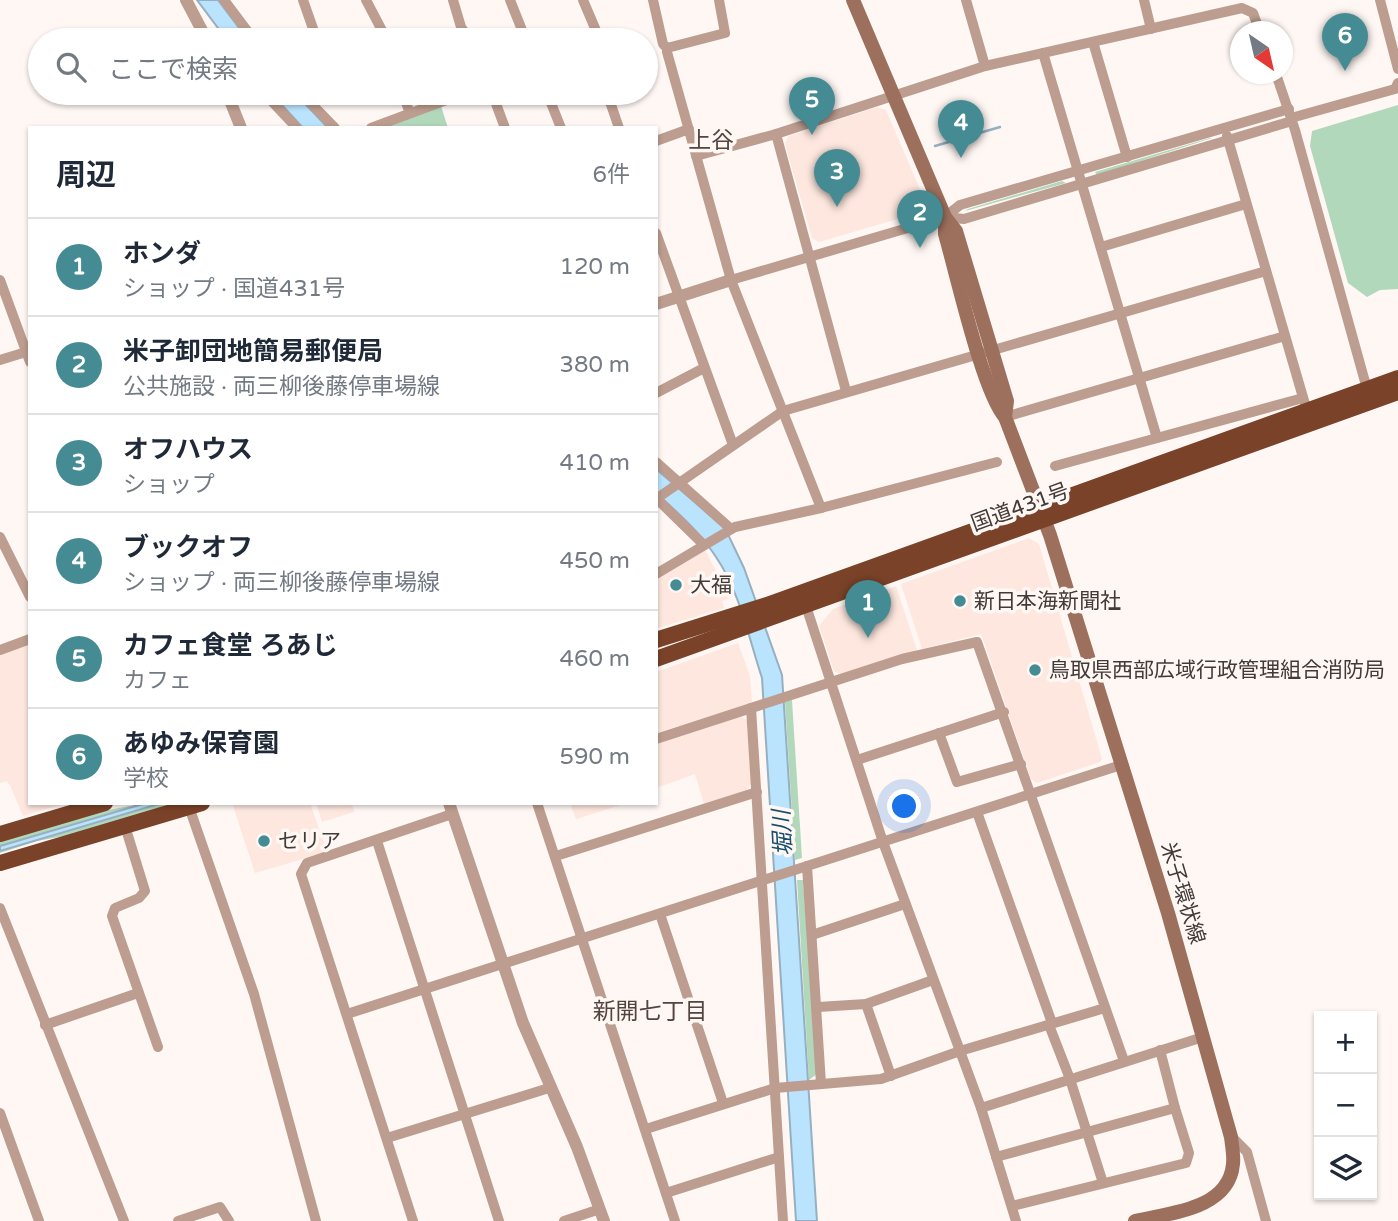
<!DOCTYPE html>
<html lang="ja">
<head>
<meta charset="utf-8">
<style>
	:root { --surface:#fff; --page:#f6f6f7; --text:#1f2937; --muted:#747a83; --line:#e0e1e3; --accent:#448b93 }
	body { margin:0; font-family:"Varela Round","Noto Sans JP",sans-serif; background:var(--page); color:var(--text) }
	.controls { position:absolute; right:21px; bottom:21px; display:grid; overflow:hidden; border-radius:0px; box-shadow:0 2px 5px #0004 }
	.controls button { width:63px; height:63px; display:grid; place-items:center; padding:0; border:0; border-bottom:2px solid var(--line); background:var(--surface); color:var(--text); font:35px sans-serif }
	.compass { position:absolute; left:1230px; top:21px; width:63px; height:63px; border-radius:50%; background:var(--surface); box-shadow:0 2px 5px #0004; rotate:146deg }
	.you { position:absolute; left:905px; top:807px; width:24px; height:24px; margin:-18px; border:5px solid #fff; border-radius:50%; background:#1a73e8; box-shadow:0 0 0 10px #1a73e833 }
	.badge { display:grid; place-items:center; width:46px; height:46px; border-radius:50%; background:var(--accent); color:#fff; font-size:23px; font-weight:700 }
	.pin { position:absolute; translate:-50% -58px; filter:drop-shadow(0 2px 4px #0008) }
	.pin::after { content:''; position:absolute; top:37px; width:24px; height:21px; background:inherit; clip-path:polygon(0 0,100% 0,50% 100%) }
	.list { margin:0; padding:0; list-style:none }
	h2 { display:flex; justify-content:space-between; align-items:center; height:91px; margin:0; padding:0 28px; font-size:30px }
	h2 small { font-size:23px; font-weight:400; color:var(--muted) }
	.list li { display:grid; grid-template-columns:46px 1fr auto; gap:21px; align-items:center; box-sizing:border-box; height:98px; padding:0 28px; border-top:2px solid var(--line) }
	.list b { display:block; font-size:26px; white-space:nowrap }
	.list p { margin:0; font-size:23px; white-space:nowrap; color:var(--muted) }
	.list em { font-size:23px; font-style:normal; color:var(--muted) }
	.icon { flex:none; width:38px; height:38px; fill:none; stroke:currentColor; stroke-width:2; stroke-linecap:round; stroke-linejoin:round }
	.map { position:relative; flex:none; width:1398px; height:1221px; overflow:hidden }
	.search { position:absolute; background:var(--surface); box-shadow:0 2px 5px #0004; left:28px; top:28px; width:630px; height:77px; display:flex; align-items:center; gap:18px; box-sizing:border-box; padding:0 24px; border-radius:38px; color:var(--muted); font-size:26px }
	.panel { position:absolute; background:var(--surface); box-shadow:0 2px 5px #0004; left:28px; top:126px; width:630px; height:679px; border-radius:0px }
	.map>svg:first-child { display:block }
	.built { fill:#fde7df }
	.green { fill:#b1d8ba }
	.water { fill:#bae3fd; stroke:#96b0c2; stroke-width:2 }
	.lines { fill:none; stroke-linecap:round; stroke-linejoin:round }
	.stream { stroke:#96b0c2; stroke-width:2.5 }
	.minor { stroke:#bc9d8f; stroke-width:10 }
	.tertiary { stroke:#bc9d8f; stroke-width:12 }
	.secondary { stroke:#9d705d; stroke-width:14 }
	.trunk { stroke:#7a4228; stroke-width:16 }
	.poi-dot { fill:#448b93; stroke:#fff7f4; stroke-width:2.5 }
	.labels { text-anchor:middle; stroke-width:7; stroke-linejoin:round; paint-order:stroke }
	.street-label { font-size:21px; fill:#413a37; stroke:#fff7f4 }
	.poi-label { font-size:21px; fill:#413a37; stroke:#fff7f4; text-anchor:start }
	.neighbourhood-label { font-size:23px; fill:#54443f; stroke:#fff7f4 }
	.water-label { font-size:23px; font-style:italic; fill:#164e6b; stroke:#fff7f4 }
</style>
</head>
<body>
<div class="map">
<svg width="1398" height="1221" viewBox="0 0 1398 1221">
	<rect width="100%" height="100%" fill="#fff7f4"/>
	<g class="built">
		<polygon points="877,107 886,110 925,201 918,213 819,242 812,238 785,144 789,136"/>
		<polygon points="1029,538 1039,544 1102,759 1100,762 1037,783 1031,779 981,634 922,649 901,584"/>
		<polygon points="704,548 730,598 722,601 724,608 658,628 656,579"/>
		<polygon points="896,586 917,650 840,674 834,671 819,626 833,609"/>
		<polygon points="30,643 30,803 67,803 23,816 10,785 6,781 0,783 0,653"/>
		<polygon points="738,643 750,676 752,703 656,733 656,672"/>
		<polygon points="741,716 747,720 751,784 747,790 704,804 695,774 656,788 656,743"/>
		<polygon points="241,803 310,803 327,852 255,873 233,806"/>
		<polygon points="316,803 352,803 354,812 322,822"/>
		<polygon points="570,803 627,803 576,819"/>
	</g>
	<g class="green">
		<polygon points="1398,105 1398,289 1380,290 1367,297 1348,283 1310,146 1312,131"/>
		<polygon points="441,106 448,128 385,128"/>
		<polygon points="1212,138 1097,175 1095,172 1210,138"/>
		<polygon points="1062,181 1066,183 965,211 968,209"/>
		<polygon points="792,700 802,858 795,860 785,702"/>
		<polygon points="145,803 0,846 0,841 93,813"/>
		<polygon points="164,803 179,803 81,833 37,841 0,853 0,851"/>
		<polygon points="797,880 803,880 817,1074 809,1080"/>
	</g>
	<g class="water">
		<polygon points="197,0 218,0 248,40 227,40"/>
		<polygon points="271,93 295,93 328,128 303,128"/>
		<path d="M656 469 725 528 744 568 782 675 817 1221H796L762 678C749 639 740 592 716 557 700 532 678 513 656 493Z"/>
		<polygon points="146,803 162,803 0,851 0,846"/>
	</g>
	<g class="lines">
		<polyline class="stream" points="935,146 1000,127"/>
		<g class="minor">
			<polyline points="224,0 254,40"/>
			<polyline points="303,0 317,40"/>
			<polyline points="366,0 387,40"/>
			<polyline points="453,0 461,27 470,40"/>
			<polyline points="510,0 526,40"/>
			<polyline points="583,0 600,40"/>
			<polyline points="653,0 663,44 667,48"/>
			<polyline points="966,0 985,66"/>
			<polyline points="1144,0 1151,29"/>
			<polyline points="1380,0 1398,69"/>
			<polyline points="1093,42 1127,157"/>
			<polyline points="1043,53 1157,438"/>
			<polyline points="1276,74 1295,130 1367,389"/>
			<polyline points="264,93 297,128"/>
			<polyline points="301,93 335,128"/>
			<polyline points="402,93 410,113"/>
			<polyline points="492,93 505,128"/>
			<polyline points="547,93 561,128"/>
			<polyline points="607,93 619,128"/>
			<polyline points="1291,118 1395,89 1398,83"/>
			<polyline points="371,128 465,93"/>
			<polyline points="776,134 846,391"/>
			<polyline points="1227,136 1307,411"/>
			<polyline points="656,141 689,129"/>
			<polyline points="696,156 776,134 985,66 1242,8 1253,13 1260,32"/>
			<polyline points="945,217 964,219 1292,121"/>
			<polyline points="656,233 733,445"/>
			<polyline points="1101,247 1246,204"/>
			<polyline points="0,280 30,362"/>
			<polyline points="731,280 945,217 960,205 1289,109"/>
			<polyline points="0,360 26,352"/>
			<polyline points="656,393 704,368"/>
			<polyline points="1005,417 1285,336"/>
			<polyline points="656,462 731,529"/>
			<polyline points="1055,466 1303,398"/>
			<polyline points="656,498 703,544"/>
			<polyline points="656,499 783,411 1266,271"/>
			<polyline points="821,508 997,462"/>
			<polyline points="0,537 30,597"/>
			<polyline points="656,574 735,527 821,508 731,280 667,52 667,48 725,33 719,0"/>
			<polyline points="806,606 883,842 981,1108 1016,1221"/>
			<polyline points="0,650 30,639"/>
			<polyline points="751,708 783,1221"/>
			<polyline points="939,733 957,782 1021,764"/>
			<polyline points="656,739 902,659 977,642 1124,1061"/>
			<polyline points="857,760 1004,712"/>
			<polyline points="537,803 675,1221"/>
			<polyline points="188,804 254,994 316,1221"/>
			<polyline points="977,812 1052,1023"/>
			<polyline points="125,826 145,891 139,898 115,908 112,916 158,1047"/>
			<polyline points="377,841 499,1221"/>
			<polyline points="556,856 757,792"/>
			<polyline points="807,866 821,1084"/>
			<polyline points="0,908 124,1221"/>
			<polyline points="660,914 723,1103"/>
			<polyline points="812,935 905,904"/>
			<polyline points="866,1004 891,1076"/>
			<polyline points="818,1007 866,1004 933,980"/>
			<polyline points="347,1014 1121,765"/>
			<polyline points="45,1025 138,993"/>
			<polyline points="1049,1025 1070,1079 1103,1183"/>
			<polyline points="981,1108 1203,1037"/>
			<polyline points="0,1113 39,1221"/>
			<polyline points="646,1129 775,1088 881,1079 960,1051 1105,1008"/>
			<polyline points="1232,1137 1247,1152 1266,1221"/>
			<polyline points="387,1138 549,1088"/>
			<polyline points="996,1157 1175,1108 1160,1050"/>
			<polyline points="666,1193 779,1157"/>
			<polyline points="1012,1206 1186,1163 1189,1153 1175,1108"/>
			<polyline points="178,1221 220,1207 229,1221"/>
			<polyline points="413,1221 301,874 307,863 452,814"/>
			<polyline points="564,1221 600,1209"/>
		</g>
		<g class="tertiary">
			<polyline points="186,0 207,40"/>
			<polyline points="227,93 241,128"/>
			<polyline points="656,304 731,280"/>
			<polyline points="449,803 523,1023 577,1147 604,1221"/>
		</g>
		<g class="secondary">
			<path d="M853 0 945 217 956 231 1007 401 1005 417 1050 535 1168 913 1231 1137C1232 1146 1234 1156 1233 1164 1229 1210 1168 1213 1135 1221"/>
			<path d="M945 217V234C956 272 983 393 1005 417"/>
		</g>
		<g class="trunk">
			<polyline points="656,640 767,605 1398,378"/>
			<polyline points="656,659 1398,392"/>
			<polyline points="0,834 105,803"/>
			<polyline points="0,863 202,803"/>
		</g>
	</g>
	<g class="poi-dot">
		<circle cx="676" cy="585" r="7"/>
		<circle cx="960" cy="601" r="7"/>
		<circle cx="1035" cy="670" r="7"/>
		<circle cx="264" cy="841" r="7"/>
	</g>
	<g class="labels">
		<g class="street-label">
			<text transform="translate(1020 507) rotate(-20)" y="7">国道431号</text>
			<text transform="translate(1183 893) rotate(73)" y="7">米子環状線</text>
		</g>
		<g class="poi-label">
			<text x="690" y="592">大福</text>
			<text x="974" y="608">新日本海新聞社</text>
			<text x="1049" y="677">鳥取県西部広域行政管理組合消防局</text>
			<text x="278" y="848">セリア</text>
		</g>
		<g class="neighbourhood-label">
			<text x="711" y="148">上谷</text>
			<text x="650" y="1019">新開七丁目</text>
		</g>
		<g class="water-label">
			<text transform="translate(782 833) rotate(-93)" y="8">堀川</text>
		</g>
	</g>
</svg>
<div class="controls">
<button>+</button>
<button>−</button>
<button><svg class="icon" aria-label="layers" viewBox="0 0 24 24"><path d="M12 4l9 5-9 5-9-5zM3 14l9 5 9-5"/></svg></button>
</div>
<svg class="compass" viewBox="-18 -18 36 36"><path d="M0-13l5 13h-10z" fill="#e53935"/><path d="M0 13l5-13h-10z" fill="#747a83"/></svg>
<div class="you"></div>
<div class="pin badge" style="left:868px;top:638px">1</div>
<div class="pin badge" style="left:920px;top:248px">2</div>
<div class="pin badge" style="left:837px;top:207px">3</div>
<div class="pin badge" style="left:961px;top:158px">4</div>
<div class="pin badge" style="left:812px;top:135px">5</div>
<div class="pin badge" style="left:1345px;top:71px">6</div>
<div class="search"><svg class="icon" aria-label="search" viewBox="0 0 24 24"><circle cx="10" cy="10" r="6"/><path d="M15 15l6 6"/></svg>ここで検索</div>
<section class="panel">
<h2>周辺<small>6件</small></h2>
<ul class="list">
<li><span class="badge">1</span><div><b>ホンダ</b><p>ショップ · 国道431号</p></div><em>120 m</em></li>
<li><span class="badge">2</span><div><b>米子卸団地簡易郵便局</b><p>公共施設 · 両三柳後藤停車場線</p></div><em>380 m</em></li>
<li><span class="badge">3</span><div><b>オフハウス</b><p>ショップ</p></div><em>410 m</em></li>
<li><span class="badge">4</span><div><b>ブックオフ</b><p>ショップ · 両三柳後藤停車場線</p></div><em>450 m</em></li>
<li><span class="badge">5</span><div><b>カフェ食堂 ろあじ</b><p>カフェ</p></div><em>460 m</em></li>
<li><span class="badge">6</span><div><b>あゆみ保育園</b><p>学校</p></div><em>590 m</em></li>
</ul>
</section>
</div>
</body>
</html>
